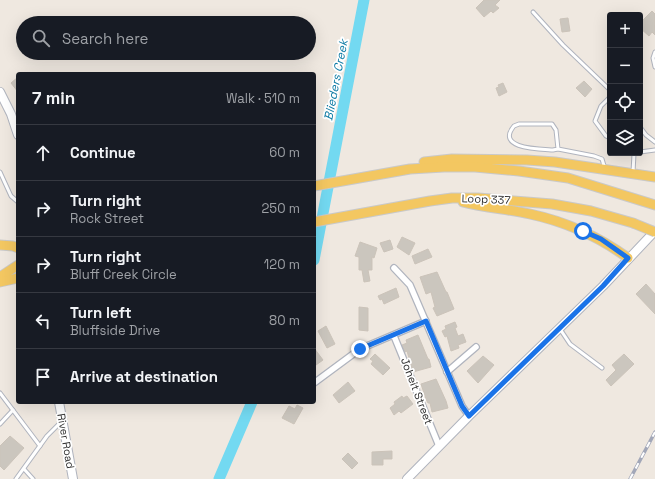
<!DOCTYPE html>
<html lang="en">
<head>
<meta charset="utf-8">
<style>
	:root { --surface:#171b24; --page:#20242c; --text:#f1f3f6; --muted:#9ea1a6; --line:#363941 }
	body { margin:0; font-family:"Space Grotesk",sans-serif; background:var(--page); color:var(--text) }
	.controls { position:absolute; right:12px; top:12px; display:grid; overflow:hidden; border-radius:4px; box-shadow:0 4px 16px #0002 }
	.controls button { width:36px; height:36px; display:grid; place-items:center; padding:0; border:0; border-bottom:1px solid var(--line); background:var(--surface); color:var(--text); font:20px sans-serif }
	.stop { position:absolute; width:12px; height:12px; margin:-9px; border:3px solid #1a73e8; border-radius:50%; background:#fff }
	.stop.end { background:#1a73e8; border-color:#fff; box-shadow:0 1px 4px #0008 }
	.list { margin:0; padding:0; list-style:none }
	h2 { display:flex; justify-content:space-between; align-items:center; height:52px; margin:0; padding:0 16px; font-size:17px }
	h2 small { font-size:13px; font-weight:400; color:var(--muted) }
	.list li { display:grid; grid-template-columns:26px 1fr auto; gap:12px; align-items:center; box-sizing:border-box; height:56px; padding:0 16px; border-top:1px solid var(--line) }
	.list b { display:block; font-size:15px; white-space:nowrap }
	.list p { margin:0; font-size:13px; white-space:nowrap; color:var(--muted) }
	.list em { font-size:13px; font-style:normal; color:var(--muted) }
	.icon { flex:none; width:22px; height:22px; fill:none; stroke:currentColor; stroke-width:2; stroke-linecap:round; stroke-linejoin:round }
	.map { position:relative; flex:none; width:655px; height:479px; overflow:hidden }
	.search { position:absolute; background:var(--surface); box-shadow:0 4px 16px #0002; left:16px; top:16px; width:300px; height:44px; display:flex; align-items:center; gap:10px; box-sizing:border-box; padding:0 14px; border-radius:22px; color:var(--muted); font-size:15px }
	.panel { position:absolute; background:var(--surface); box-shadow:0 4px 16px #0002; left:16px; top:72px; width:300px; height:332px; border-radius:4px }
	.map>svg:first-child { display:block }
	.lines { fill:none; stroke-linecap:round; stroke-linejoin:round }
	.river { stroke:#73d9f1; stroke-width:11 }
	.building { fill:#cbc6be; stroke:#cbc3b9 }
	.lane-casing { stroke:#b0b4be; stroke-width:5 }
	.street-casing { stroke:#b0b4be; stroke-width:8 }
	.secondary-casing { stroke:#b0b4be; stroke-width:10 }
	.primary-casing { stroke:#c9c9c9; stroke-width:11 }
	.lane { stroke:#fff; stroke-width:3 }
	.street { stroke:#fff; stroke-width:5.5 }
	.secondary { stroke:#fff; stroke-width:8 }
	.primary { stroke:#f3c761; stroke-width:9 }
	.rail-casing { stroke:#a2a7b8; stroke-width:3.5 }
	.rail { stroke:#fff; stroke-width:2; stroke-dasharray:6; stroke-linecap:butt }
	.primary-bridge-casing { stroke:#c9c9c9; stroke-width:11; stroke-linecap:butt }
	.primary-bridge { stroke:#f3c761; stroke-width:9 }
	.route { stroke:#1a73e8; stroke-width:5 }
	.labels { text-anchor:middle; stroke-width:3.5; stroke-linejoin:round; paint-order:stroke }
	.street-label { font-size:11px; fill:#2e2e2e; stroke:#fff }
	.water-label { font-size:12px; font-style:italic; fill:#0c7aa4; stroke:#fff }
</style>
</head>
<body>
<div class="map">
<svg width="655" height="479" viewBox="0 0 655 479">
	<rect width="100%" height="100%" fill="#efe8e0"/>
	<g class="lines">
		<g class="river">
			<polyline points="314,260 364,0"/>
			<polyline points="219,479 252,402"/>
		</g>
	</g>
	<g class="building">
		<polygon points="484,0 500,0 495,5 499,8 493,13 491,11 484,17 476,8"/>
		<polygon points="652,11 655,14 655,35 652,32 649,36 640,28 640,23"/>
		<polygon points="568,18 570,31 562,32 560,19"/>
		<polygon points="18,77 18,92 11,83"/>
		<polygon points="584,81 592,89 585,97 576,88"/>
		<polygon points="503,83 507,92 499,96 496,88 499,87 498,85"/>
		<polygon points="402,237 415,243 409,255 397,247"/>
		<polygon points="390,240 393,249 384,252 380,243"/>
		<polygon points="360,242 377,248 374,258 372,257 372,270 368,270 370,281 364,282 362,270 359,270 359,257 355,256"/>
		<polygon points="428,249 432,257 415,264 412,256"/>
		<polygon points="437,272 446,292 447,292 454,309 437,316 433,308 435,307 431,292 426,294 420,277"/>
		<polygon points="646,284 655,294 655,314 636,294"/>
		<polygon points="396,288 399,297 384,304 382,299 380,300 378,296"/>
		<polygon points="359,307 368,308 368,331 359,330"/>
		<polygon points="455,322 457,327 455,328 458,336 463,334 466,342 458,345 459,348 451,351 447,336 445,337 442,331 446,329 445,326"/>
		<polygon points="326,326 335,344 327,348 318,331"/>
		<polygon points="418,335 428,359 429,359 431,367 413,372 407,351 405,352 402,345 407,343 406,340"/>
		<polygon points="314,348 323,360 316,365 314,362"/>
		<polygon points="375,354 390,368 383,375 371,364 373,361 370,359"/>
		<polygon points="624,354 634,364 611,386 606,380 616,370 612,365"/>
		<polygon points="483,356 494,365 478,383 467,371"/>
		<polygon points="436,379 446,401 448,408 432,412 430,403 428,403 426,399 421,384"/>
		<polygon points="348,382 355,391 339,403 333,395"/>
		<polygon points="402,396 403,398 407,396 413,404 401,413 399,411 394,415 390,408 395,404 394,402"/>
		<polygon points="297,405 303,408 294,424 282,418 289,406 295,409"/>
		<polygon points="10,436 24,448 4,470 0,466 0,446"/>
		<polygon points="392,451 392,459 383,459 383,465 372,465 372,452"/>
		<polygon points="348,453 358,463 352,469 342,459"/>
	</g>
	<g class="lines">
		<defs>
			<g id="lane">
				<polyline points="533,12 563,45 610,90"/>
				<polyline points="655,52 653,58 655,67"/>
				<polyline points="610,97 601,106 595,121 606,136 610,138"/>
				<polyline points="640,127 646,135 655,142"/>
				<path d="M558 149 553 150C540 149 495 149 514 126L519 124H552L556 130 558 149 594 156 602 159 605 169"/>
				<polyline points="640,152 655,150"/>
				<polyline points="0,172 11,196 18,202"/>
				<polyline points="633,172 634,154 636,153"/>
				<polyline points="560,329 570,344 602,368"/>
				<polyline points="0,393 40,446"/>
				<polyline points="0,424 13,410"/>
				<polyline points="24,469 33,479"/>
				<polyline points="16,479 47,436 61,422"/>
			</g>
			<g id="street">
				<polyline points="394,268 410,285 462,406 469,416"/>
				<polyline points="394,336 439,446"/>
				<polyline points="447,372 476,347"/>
				<polyline points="314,383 360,349 426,321"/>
			</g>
			<g id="secondary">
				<polyline points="0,92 11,114 18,135"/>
				<polyline points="59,402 73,479"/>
				<polyline points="407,479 469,416 603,286 655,231"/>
			</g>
			<g id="primary">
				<polyline points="424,162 452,159 527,160 555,162 655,177"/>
				<polyline points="314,186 410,169 444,167 475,167 519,171 568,178 655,205"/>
				<path d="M463 202C485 208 508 209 530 214 567 222 598 236 628 258"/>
				<polyline points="314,222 430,201 452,198 478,198 552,204 591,211 633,223"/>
				<polyline points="0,245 13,246 18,248"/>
				<polyline points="0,277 18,265"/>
				<polyline points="0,282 18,278"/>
			</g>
		</defs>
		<use href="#lane" class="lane-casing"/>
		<use href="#street" class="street-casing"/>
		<use href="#secondary" class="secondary-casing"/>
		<use href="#primary" class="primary-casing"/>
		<use href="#lane" class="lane"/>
		<use href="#street" class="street"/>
		<use href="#secondary" class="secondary"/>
		<use href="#primary" class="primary"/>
		<defs>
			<polyline id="rail" points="630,479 655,432"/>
		</defs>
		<use href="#rail" class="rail-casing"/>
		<use href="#rail" class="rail"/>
		<defs>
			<polyline id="primary-bridge" points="633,223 655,232"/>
		</defs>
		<use href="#primary-bridge" class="primary-bridge-casing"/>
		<use href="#primary-bridge" class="primary-bridge"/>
	</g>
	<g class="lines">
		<polyline class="route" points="360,349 426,321 462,406 469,416 603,286 628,258 601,239 583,231"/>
	</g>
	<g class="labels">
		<g class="street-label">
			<text transform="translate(486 199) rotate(2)" y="4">Loop 337</text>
			<text transform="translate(417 391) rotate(69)" y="4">Joheit Street</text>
			<text transform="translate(66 441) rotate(80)" y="4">River Road</text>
		</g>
		<g class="water-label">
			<text transform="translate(336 80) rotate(-79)" y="4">Blieders Creek</text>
		</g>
	</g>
</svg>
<div class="controls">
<button>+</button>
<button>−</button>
<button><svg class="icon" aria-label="locate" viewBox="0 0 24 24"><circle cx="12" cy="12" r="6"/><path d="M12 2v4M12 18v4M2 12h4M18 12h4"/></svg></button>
<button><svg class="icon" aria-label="layers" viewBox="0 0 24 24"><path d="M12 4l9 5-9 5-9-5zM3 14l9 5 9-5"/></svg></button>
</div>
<div class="stop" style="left:583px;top:231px"></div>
<div class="stop end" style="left:360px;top:349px"></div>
<div class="search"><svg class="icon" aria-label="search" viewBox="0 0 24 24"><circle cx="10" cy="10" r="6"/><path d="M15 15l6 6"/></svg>Search here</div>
<section class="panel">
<h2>7 min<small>Walk · 510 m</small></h2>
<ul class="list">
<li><svg class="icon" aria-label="ahead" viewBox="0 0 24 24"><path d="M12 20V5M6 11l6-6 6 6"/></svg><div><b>Continue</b></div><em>60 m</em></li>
<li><svg class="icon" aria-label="right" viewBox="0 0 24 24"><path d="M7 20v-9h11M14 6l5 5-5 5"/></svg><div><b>Turn right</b><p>Rock Street</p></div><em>250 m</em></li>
<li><svg class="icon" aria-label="right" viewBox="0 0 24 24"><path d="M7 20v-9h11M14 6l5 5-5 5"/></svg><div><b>Turn right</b><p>Bluff Creek Circle</p></div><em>120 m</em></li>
<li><svg class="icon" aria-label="left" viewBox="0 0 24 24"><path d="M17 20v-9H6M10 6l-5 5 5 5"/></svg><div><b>Turn left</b><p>Bluffside Drive</p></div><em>80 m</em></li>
<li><svg class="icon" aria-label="arrive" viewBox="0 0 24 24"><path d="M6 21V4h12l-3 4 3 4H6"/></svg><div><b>Arrive at destination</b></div></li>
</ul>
</section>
</div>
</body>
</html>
